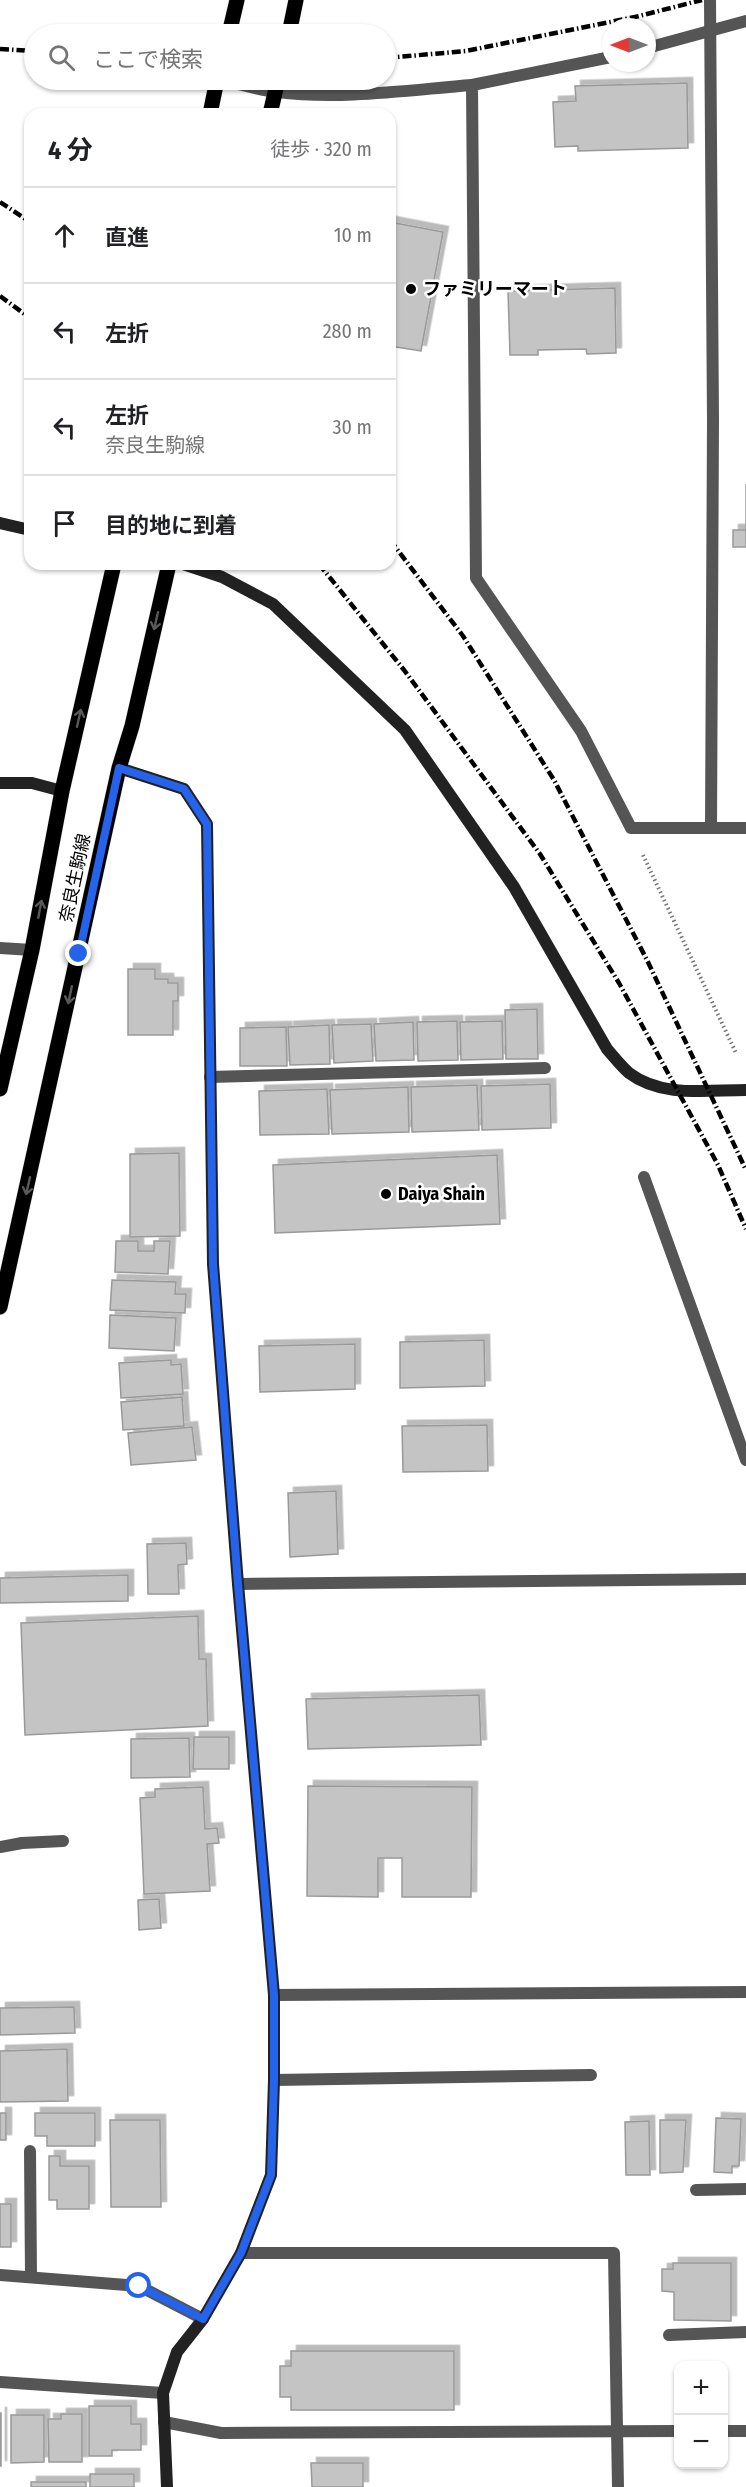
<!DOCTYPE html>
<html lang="ja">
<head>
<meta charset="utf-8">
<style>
	:root { --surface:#fff; --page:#f2f2f2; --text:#202124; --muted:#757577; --line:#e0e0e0 }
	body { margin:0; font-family:"Fira Sans Condensed","Noto Sans JP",sans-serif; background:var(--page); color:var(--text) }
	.controls { position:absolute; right:18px; bottom:18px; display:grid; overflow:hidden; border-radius:12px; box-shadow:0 2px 4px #0004 }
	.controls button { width:54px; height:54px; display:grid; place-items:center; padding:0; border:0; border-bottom:2px solid var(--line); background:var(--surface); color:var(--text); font:30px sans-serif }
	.compass { position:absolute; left:602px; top:18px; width:54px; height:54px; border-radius:50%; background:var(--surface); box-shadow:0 2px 4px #0004; rotate:270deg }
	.stop { position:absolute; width:18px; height:18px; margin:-14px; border:4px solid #2563eb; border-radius:50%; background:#fff }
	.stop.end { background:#2563eb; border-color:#fff; box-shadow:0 2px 6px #0008 }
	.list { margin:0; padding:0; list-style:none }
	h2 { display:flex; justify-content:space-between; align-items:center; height:78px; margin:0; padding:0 24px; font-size:26px }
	h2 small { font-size:20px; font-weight:400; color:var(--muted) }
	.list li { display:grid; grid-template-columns:39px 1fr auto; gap:18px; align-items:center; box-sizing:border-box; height:96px; padding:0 24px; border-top:2px solid var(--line) }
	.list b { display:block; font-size:22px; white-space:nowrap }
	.list p { margin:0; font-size:20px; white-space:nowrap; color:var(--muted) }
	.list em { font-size:20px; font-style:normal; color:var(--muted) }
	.icon { flex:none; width:33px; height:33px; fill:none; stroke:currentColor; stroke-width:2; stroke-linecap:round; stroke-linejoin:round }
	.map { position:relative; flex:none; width:746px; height:2487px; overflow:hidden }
	.search { position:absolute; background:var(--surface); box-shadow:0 2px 4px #0004; left:24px; top:24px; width:372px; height:66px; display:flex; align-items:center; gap:15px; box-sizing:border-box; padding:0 21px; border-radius:33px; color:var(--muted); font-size:22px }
	.panel { position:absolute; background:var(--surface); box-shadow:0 2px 4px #0004; left:24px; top:108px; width:372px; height:462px; border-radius:18px }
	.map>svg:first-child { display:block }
	.building { fill:#c4c4c4; stroke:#999; stroke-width:1.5; filter:url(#shadow) }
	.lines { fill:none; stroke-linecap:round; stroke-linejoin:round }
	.primary-casing { stroke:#dbdbdb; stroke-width:16 }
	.path { stroke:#777; stroke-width:4; stroke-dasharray:1.5 3; stroke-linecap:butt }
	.lane { stroke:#555; stroke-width:12 }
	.street { stroke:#555; stroke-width:12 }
	.secondary { stroke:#222; stroke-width:12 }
	.primary { stroke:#000; stroke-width:15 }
	.rail { stroke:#000; stroke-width:4.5; stroke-dasharray:9 3 1.5 3; stroke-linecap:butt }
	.oneway { stroke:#595959 }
	.route { stroke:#2563eb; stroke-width:8 }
	.poi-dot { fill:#000; stroke:#fff; stroke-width:2 }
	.labels { text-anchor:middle; stroke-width:5; stroke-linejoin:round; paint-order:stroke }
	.poi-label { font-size:18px; font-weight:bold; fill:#000; stroke:#fff; text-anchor:start }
	.street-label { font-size:18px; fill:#000; stroke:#fff }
</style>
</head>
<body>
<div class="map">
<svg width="746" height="2487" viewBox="0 0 746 2487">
	<defs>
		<filter id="shadow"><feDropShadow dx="5.5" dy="-5.5" stdDeviation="0" flood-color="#0004"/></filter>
	</defs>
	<rect width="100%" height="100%" fill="#fff"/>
	<g class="building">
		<polygon points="687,83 688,148 578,151 578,146 555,147 553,102 576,101 575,86"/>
		<polygon points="390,222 443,232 421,351 390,346"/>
		<polygon points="615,288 616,353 587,354 586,349 538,350 538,355 510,355 508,291"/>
		<polygon points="746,484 746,547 733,547 733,530 746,530"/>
		<polygon points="128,969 155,969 155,979 168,979 168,983 178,983 178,1001 173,1001 173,1035 128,1035"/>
		<polygon points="537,1009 538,1059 506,1059 505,1010"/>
		<polygon points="457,1021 458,1060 418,1061 417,1022"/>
		<polygon points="502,1021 503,1059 461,1060 460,1022"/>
		<polygon points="413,1022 414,1060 376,1061 374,1024"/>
		<polygon points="371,1024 373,1061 334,1063 332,1025"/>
		<polygon points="329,1025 330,1064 290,1065 288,1027"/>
		<polygon points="286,1027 287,1066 240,1066 240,1028"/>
		<polygon points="550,1084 551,1128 482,1130 481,1086"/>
		<polygon points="477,1085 479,1130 412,1132 411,1087"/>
		<polygon points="408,1087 409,1132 332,1134 330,1090"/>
		<polygon points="327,1089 329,1134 260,1135 259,1091"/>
		<polygon points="179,1153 180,1236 130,1237 130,1154"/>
		<polygon points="497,1155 500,1224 275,1233 273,1165"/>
		<polygon points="116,1241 138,1241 138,1251 154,1251 154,1241 170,1241 168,1274 115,1272"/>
		<polygon points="112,1280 176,1282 175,1294 186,1294 185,1313 110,1310"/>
		<polygon points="110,1315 176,1318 174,1351 109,1348"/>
		<polygon points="484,1340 485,1386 400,1388 400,1342"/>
		<polygon points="355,1344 355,1389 260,1392 259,1346"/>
		<polygon points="171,1360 171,1365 181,1364 183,1394 121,1398 119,1363"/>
		<polygon points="182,1397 184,1426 123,1430 121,1402"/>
		<polygon points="487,1425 488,1471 403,1472 402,1426"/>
		<polygon points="192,1427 196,1460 131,1465 128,1433"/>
		<polygon points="336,1491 338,1554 290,1557 288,1493"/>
		<polygon points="186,1543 187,1564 178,1565 179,1594 148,1594 147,1544"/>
		<polygon points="128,1575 128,1601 0,1603 0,1578"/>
		<polygon points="198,1616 199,1659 206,1659 208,1726 25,1735 21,1623"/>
		<polygon points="479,1695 481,1745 308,1749 306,1699"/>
		<polygon points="194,1737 229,1737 229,1769 193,1769"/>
		<polygon points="189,1738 190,1777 131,1778 131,1739"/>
		<polygon points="308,1786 472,1787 471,1897 402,1897 402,1858 378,1858 378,1897 307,1896"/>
		<polygon points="203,1787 205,1829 217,1828 219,1843 207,1844 210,1891 144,1894 140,1798 155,1797 155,1789"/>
		<polygon points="159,1899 161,1928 139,1930 138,1900"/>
		<polygon points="74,2007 75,2033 0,2035 0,2008"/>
		<polygon points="67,2049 68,2101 0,2102 0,2051"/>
		<rect x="0" y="2113" width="6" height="27"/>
		<polygon points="35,2113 95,2113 95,2146 47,2146 47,2136 35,2136"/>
		<polygon points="716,2118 741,2119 739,2166 732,2166 732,2173 714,2172"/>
		<polygon points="110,2120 160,2120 161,2207 111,2207"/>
		<polygon points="660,2120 686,2120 683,2172 660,2173"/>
		<polygon points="649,2121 650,2175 626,2175 625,2122"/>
		<polygon points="49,2156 60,2156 60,2166 89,2166 89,2209 57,2209 57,2200 49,2200"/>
		<rect x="0" y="2204" width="11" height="43"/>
		<polygon points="673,2263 731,2263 731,2321 674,2320 674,2292 662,2291 662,2269 673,2269"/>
		<polygon points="291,2351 454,2351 454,2410 291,2410 291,2397 280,2397 280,2366 291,2366"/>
		<polygon points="89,2406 131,2406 131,2424 141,2424 141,2450 112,2450 112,2456 89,2456"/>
		<rect x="0" y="2413" width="1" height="53"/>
		<polygon points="61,2414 82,2414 82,2462 49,2462 48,2419 61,2419"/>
		<polygon points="11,2415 44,2415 44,2462 11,2463"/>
		<polygon points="311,2463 363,2463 363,2487 312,2487"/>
		<rect x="90" y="2474" width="44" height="13"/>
		<rect x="31" y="2482" width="55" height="5"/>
	</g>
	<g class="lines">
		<defs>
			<g id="primary">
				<polyline points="229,34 237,0"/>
				<polyline points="289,34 296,0"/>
				<polyline points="210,114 217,80"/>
				<polyline points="270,114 278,80"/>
				<polyline points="0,1089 32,950 62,791 114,564"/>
				<polyline points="0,1307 119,768 132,726 169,564"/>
			</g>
		</defs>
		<use href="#primary" class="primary-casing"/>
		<polyline class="path" points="643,855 736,1053"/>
		<polyline class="lane" points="210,1077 545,1068"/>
		<g class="street">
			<polyline points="710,0 713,421 711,828"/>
			<polyline points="647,48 746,21"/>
			<polyline points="611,57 472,85 476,578 581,731 631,828 746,828"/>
			<path d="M222 80C240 84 258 90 277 92 341 100 408 90 472 85"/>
			<polyline points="0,948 32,950"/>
			<polyline points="644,1177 746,1460"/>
			<polyline points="238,1584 746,1579"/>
			<polyline points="0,1847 22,1843 63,1841"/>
			<polyline points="274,1995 746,1992"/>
			<polyline points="274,2080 591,2075"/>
			<polyline points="30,2151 31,2276"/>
			<polyline points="696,2190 746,2189"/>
			<polyline points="241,2253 614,2253 618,2487"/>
			<polyline points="0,2275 139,2286 203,2319"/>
			<polyline points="669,2335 746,2332"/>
			<polyline points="0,2382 163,2393"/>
			<polyline points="164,2422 221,2433 678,2431"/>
			<polyline points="724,2431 746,2431"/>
		</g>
		<g class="secondary">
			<polyline points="0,523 30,530"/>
			<path d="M183 564 222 577 273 604 405 730 514 887 607 1049C614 1057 621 1066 629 1073 662 1098 707 1090 746 1090"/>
			<polyline points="119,768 184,789 207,824 213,1264 238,1584 274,1995 274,2080 271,2175 241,2253 203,2319 177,2352 163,2393 167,2487"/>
			<polyline points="0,783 32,783 62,791"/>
		</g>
		<use href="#primary" class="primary"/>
		<g class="rail">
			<polyline points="0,49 34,51"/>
			<polyline points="386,58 466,51 635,17 702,0"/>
			<polyline points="0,202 30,222"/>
			<polyline points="0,296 30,318"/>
			<polyline points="390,540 463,636 554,780 648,962 746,1170"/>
			<polyline points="319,564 404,670 540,854 619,983 718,1165 746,1229"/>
		</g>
	</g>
	<defs><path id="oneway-shaft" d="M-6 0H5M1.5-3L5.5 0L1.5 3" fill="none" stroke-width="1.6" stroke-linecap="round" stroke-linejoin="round" transform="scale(1.5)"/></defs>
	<g class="oneway">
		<use href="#oneway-shaft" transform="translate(156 621) rotate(103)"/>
		<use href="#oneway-shaft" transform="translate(79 718) rotate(-77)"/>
		<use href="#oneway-shaft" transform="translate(40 909) rotate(-79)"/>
		<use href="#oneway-shaft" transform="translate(70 995) rotate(102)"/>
		<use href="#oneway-shaft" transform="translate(28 1186) rotate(103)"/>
	</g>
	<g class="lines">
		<polyline class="route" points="79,954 119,768 184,789 207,824 213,1264 238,1584 274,1995 274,2080 271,2175 241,2253 203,2319 139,2286"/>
	</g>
	<g class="poi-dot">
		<circle cx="411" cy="289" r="6"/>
		<circle cx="386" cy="1194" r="6"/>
	</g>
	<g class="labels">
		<g class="poi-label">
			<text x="423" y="295">ファミリーマート</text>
			<text x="398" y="1200">Daiya Shain</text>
		</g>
		<g class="street-label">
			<text transform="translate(75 878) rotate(-78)" y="6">奈良生駒線</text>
		</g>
	</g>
</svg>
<div class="controls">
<button>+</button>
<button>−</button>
</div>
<svg class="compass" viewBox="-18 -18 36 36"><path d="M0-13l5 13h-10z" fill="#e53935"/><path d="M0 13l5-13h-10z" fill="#757577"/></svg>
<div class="stop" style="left:139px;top:2286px"></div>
<div class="stop end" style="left:79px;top:954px"></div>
<div class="search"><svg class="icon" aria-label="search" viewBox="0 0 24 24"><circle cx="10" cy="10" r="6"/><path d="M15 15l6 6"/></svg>ここで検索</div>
<section class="panel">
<h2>4 分<small>徒歩 · 320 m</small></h2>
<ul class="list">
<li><svg class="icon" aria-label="ahead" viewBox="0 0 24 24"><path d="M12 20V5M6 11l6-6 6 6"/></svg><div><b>直進</b></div><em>10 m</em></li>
<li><svg class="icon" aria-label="left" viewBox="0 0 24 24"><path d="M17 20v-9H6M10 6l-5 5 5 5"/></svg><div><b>左折</b></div><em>280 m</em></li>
<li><svg class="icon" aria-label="left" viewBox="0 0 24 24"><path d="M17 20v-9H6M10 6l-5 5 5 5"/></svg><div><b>左折</b><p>奈良生駒線</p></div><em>30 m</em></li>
<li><svg class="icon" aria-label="arrive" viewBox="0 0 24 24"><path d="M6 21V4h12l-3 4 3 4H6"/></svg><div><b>目的地に到着</b></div></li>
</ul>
</section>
</div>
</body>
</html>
